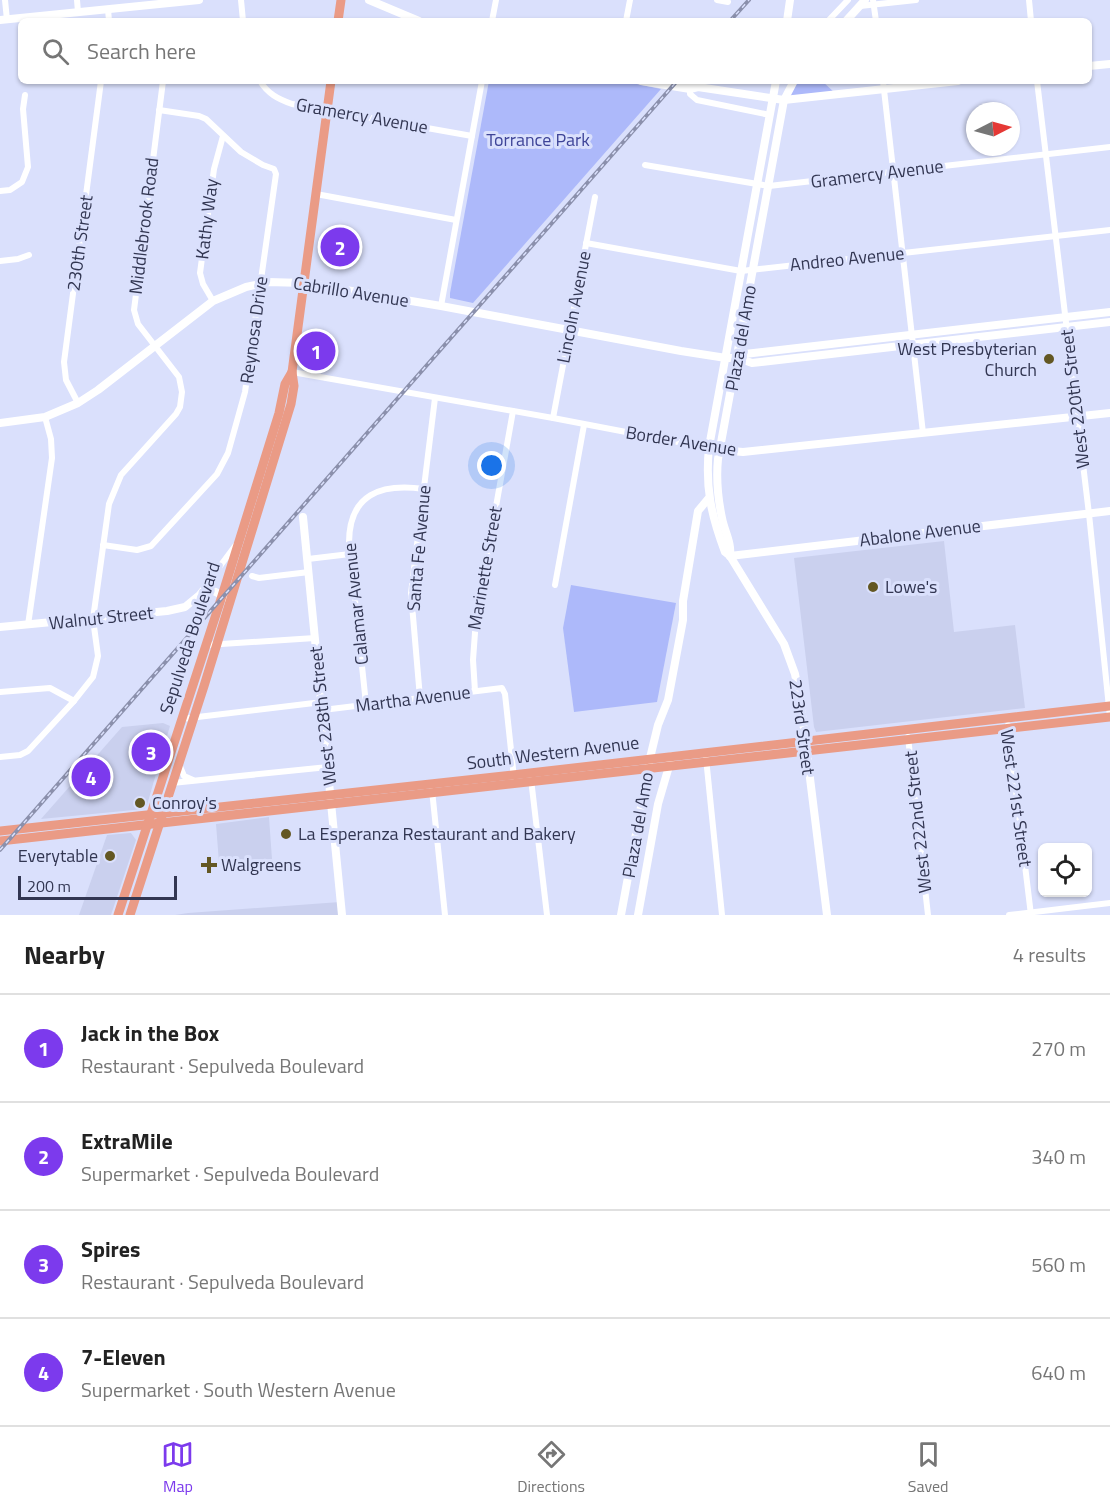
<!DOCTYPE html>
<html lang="en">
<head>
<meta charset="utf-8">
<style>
	:root { --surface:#fff; --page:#f6f6f6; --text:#222; --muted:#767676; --line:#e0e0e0; --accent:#7c3aed }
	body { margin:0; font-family:"Titillium Web",sans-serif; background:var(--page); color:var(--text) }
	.controls { position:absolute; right:18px; bottom:18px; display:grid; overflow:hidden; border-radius:9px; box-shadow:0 2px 4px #0004 }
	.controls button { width:54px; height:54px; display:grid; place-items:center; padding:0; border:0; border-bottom:2px solid var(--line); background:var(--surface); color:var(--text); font:30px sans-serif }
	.compass { position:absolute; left:966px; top:102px; width:54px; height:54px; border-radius:50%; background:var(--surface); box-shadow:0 2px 4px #0004; rotate:84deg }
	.scale { position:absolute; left:18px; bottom:15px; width:159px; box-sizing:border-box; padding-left:6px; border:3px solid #323652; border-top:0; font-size:16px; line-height:21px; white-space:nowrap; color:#323652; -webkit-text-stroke:4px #dae0fc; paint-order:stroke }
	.you { position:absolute; left:492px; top:466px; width:21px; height:21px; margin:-15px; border:4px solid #fff; border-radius:50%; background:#1a73e8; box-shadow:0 0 0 9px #1a73e833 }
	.badge { display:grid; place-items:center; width:39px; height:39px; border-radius:50%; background:var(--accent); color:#fff; font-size:20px; font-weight:700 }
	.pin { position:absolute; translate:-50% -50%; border:3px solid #fff; box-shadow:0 2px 6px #0006 }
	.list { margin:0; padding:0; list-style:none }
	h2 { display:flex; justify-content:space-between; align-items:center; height:78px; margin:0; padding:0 24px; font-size:26px }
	h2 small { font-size:20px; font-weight:400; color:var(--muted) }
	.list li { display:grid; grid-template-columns:39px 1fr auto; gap:18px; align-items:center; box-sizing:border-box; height:108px; padding:0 24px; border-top:2px solid var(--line) }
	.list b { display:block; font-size:22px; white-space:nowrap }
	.list p { margin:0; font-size:20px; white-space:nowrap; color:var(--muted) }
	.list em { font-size:20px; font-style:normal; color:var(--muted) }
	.icon { flex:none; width:33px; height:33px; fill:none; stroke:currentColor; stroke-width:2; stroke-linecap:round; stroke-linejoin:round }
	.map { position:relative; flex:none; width:1110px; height:915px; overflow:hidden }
	.search { position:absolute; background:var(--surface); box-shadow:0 2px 4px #0004; left:18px; right:18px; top:18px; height:66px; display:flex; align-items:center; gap:15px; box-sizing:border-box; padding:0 21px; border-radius:9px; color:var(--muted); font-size:22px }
	.sheet { height:510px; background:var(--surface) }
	nav { display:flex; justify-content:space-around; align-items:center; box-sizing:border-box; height:84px; border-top:2px solid var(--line); background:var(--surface); font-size:16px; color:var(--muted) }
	nav a { display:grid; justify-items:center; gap:3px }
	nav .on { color:var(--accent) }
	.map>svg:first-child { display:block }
	.built { fill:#cad0ee }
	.green { fill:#adb9fa }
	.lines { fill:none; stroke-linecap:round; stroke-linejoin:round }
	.street { stroke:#fff; stroke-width:6 }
	.secondary { stroke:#fff; stroke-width:8 }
	.primary { stroke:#ea9b86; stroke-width:9 }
	.rail-casing { stroke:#8b90ac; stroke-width:4 }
	.rail { stroke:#dae0fc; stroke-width:1.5; stroke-dasharray:4.5; stroke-linecap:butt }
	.poi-dot { fill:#635723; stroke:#dae0fc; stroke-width:2 }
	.labels { text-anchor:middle; stroke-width:6; stroke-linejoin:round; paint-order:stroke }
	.street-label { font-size:18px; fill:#323652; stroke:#dae0fc }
	.park-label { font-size:18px; fill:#3e4498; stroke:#dae0fc }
	.poi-label { font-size:18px; fill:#323652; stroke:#dae0fc; text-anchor:start }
</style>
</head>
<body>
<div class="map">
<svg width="1110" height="915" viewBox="0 0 1110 915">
	<rect width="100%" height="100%" fill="#dae0fc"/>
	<g class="built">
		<polygon points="944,541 954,632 1015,625 1025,708 816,732 814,727 794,558"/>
		<polygon points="163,723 170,726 147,805 144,809 41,819 122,727"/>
		<polygon points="269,817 272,859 219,863 216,824"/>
		<polygon points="131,833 136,840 111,915 79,915 107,835"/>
		<polygon points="340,902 341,915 175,915 188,913"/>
	</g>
	<g class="green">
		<polygon points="489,81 622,81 661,89 473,303 450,298 450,293"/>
		<polygon points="795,81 822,81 836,94 785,99"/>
		<polygon points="571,585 676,603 657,702 574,712 563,628"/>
	</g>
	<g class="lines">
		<g class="street">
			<polyline points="5,0 7,20"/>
			<polyline points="77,0 78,12"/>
			<polyline points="241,0 243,21"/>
			<polyline points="717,0 728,2"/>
			<polyline points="873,0 876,21"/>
			<polyline points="1029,0 1031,21"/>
			<polyline points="860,6 916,0"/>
			<polyline points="108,9 109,21"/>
			<polyline points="492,21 496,0"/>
			<polyline points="626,21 630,0"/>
			<polyline points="828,21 848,0"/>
			<path d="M260 81C268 94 278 99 292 104L472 136"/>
			<polyline points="883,81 923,433"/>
			<polyline points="1037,81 1089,514 1110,717"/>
			<polyline points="690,89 690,94 697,100 770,115"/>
			<polyline points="645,165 769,186 1110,147"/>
			<polyline points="0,191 10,190 22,182 28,167 23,109 25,95"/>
			<polyline points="316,194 456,220"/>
			<polyline points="586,243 741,271 1110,230"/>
			<polyline points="0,261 18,259 29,255"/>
			<polyline points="213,301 203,284 200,273 214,169 223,136"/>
			<polyline points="441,306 482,81"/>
			<polyline points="292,372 553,418 720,450"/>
			<polyline points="78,403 66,380 64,362 101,81"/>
			<polyline points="553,418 595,197"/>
			<polyline points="103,545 137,550 151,546 217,474 228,453 245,392 276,174 274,169 263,165 241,152 206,119 199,116 159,110"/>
			<polyline points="308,559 350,554"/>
			<polyline points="252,576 259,578 309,572"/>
			<polyline points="555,585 584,425"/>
			<polyline points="200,593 235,546"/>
			<polyline points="28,625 52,458 51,439 45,417"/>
			<polyline points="206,645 315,638"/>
			<polyline points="475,691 473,660 476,619 513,411"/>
			<polyline points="0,692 50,688 74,701"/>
			<polyline points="420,698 411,593 435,398"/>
			<path d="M366 704 349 543C349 494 381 483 424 489"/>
			<polyline points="181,719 314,703 331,709 502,688 505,694 514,778"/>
			<polyline points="1008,725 1031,915"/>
			<polyline points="908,737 928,915"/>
			<polyline points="0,757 20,755 28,751 74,701 93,677 98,656 93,619 109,504 121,475 176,414 180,407 182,392 179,377 138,324 134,310 163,81"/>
			<polyline points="706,758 722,915"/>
			<polyline points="179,764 184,776 193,780"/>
			<polyline points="531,779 547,915"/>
			<polyline points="172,783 328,767"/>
			<polyline points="432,790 445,915"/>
			<polyline points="1009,915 1110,903"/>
		</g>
		<g class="secondary">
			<polyline points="369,0 419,21"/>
			<polyline points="0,20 199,0"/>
			<polyline points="787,21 790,0"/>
			<polyline points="846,21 865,0"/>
			<polyline points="1089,66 1110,64"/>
			<polyline points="641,81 690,89 698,87"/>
			<polyline points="686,81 698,87 784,100 958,81"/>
			<path d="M776 81 709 447C705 487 711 515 725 552L730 556 784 644 795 674 801 706 827 915"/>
			<polyline points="738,358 745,354 1110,312"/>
			<polyline points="0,423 45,417 78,403 98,390 213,301 246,287 268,282 304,283 441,306 681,351 726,358 738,358 752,363 1110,322"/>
			<polyline points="720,450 743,452 1110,413"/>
			<polyline points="303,517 342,915"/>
			<path d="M730 556C732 543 724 530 722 518 718 499 716 479 718 459L784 100 794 81"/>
			<polyline points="730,556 1110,511"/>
			<polyline points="0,627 167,611 185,607 202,593 210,589 227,598"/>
			<polyline points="621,915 650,758 658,725 668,700 683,620 683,601 698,511 708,499"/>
			<polyline points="638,915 658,804 672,756"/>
		</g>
		<g class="primary">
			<polyline points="338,21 341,0"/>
			<polyline points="0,831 530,773 1110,706"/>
			<polyline points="0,841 1110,717"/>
			<polyline points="118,915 222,596 279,413 285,384 292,372"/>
			<polyline points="130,915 204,686 291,404 294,386 292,372 331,81"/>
		</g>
		<defs>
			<g id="rail">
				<polyline points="730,21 749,0"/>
				<polyline points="0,850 677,81"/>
			</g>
		</defs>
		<use href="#rail" class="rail-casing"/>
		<use href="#rail" class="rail"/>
	</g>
	<g class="poi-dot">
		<circle cx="1049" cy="359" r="6"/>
		<circle cx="873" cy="587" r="6"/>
		<circle cx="140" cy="803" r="6"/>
		<circle cx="286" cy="834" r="6"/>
		<circle cx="110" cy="856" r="6"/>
		<path d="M206 856h6v6h6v6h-6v6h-6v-6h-6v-6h6z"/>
	</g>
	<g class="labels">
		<g class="street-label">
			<text transform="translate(362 116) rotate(10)" y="6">Gramercy Avenue</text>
			<text transform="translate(877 174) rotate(-7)" y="6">Gramercy Avenue</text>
			<text transform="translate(207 219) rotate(-83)" y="6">Kathy Way</text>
			<text transform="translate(144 226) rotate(-83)" y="6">Middlebrook Road</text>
			<text transform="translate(80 243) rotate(-82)" y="6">230th Street</text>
			<text transform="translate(847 259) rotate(-6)" y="6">Andreo Avenue</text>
			<text transform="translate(351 292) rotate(9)" y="6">Cabrillo Avenue</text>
			<text transform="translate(574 307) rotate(-79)" y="6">Lincoln Avenue</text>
			<text transform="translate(254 330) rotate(-82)" y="6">Reynosa Drive</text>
			<text transform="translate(741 338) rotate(-80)" y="6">Plaza del Amo</text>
			<text transform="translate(1075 399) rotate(-97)" y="6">West 220th Street</text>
			<text transform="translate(681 441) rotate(9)" y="6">Border Avenue</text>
			<text transform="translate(920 533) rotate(-7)" y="6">Abalone Avenue</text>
			<text transform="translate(419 548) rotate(-85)" y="6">Santa Fe Avenue</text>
			<text transform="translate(485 568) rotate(-80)" y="6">Marinette Street</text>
			<text transform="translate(356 604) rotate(-96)" y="6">Calamar Avenue</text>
			<text transform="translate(101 618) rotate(-6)" y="6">Walnut Street</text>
			<text transform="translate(190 638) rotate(-72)" y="6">Sepulveda Boulevard</text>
			<text transform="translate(413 699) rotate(-7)" y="6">Martha Avenue</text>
			<text transform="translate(323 716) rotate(-96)" y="6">West 228th Street</text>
			<text transform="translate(802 727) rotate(82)" y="6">223rd Street</text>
			<text transform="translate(553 753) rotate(-7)" y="6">South Western Avenue</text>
			<text transform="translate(1016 798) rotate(82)" y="6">West 221st Street</text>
			<text transform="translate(918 822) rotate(-96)" y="6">West 222nd Street</text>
			<text transform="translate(638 825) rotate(-80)" y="6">Plaza del Amo</text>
		</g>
		<g class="park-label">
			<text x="538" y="146">Torrance Park</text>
		</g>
		<g class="poi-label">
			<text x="1037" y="355" text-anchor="end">West Presbyterian<tspan x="1037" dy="21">Church</tspan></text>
			<text x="885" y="593">Lowe's</text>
			<text x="152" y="809">Conroy's</text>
			<text x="298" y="840">La Esperanza Restaurant and Bakery</text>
			<text x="98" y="862" text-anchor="end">Everytable</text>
			<text x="221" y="871">Walgreens</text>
		</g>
	</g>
</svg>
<div class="controls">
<button><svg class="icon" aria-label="locate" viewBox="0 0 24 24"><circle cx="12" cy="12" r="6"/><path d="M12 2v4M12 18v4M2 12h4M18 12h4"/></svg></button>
</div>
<svg class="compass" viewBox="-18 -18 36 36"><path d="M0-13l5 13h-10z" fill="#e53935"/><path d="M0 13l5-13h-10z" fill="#767676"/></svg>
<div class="scale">200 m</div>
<div class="you"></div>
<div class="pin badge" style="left:316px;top:351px">1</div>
<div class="pin badge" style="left:340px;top:247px">2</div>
<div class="pin badge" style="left:151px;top:752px">3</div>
<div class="pin badge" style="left:91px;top:777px">4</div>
<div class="search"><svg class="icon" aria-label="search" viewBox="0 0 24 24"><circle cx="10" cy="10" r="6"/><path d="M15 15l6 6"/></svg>Search here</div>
</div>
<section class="sheet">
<h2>Nearby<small>4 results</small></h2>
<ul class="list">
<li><span class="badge">1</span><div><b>Jack in the Box</b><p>Restaurant · Sepulveda Boulevard</p></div><em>270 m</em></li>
<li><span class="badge">2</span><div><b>ExtraMile</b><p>Supermarket · Sepulveda Boulevard</p></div><em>340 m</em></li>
<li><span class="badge">3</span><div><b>Spires</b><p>Restaurant · Sepulveda Boulevard</p></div><em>560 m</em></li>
<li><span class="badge">4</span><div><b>7-Eleven</b><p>Supermarket · South Western Avenue</p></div><em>640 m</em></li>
</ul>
</section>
<nav>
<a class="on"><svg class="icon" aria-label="map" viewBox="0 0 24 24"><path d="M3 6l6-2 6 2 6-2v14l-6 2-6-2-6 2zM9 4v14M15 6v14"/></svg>Map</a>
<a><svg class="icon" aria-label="directions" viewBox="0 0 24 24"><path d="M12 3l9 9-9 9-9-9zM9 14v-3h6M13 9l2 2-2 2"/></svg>Directions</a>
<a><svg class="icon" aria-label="saved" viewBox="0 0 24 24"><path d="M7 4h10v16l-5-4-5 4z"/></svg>Saved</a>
</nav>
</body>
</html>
